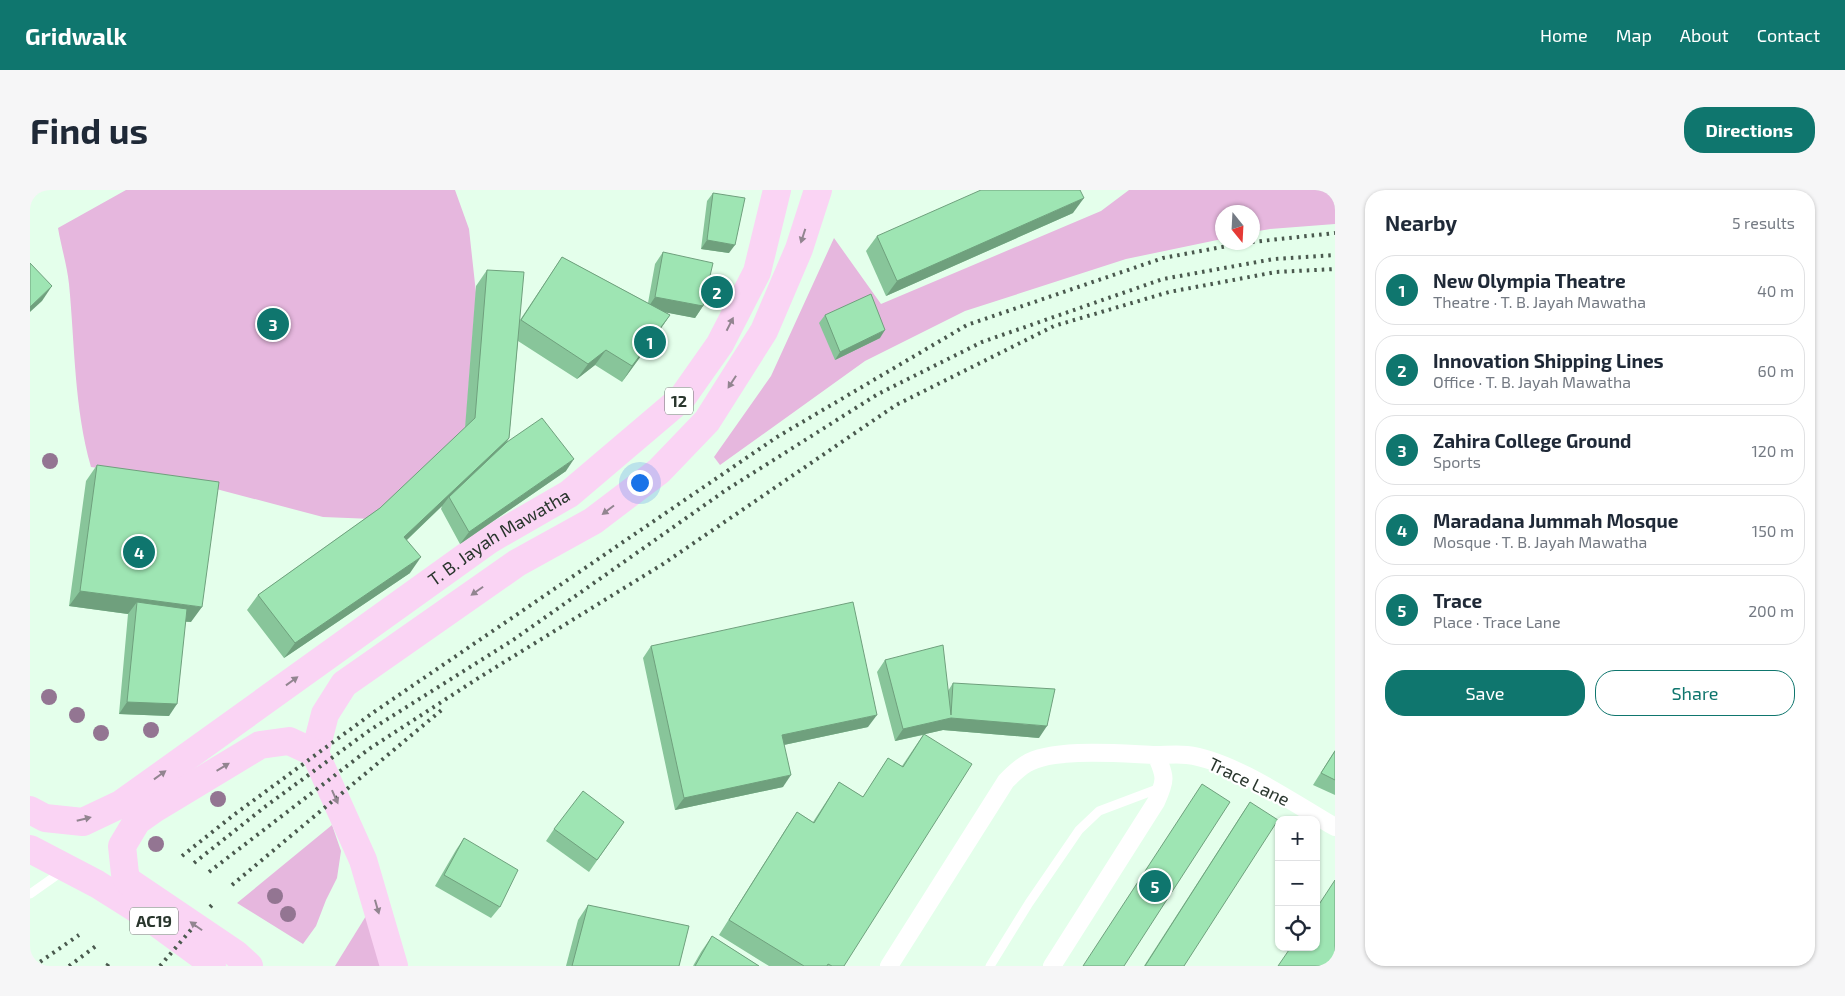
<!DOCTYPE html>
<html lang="en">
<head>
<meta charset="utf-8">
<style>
	:root { --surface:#fff; --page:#f6f6f7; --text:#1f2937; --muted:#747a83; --line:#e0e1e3; --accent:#0f766e }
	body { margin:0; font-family:"Exo 2",sans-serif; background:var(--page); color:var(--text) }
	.controls { position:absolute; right:15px; bottom:15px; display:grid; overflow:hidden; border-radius:10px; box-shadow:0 1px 4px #0004 }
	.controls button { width:45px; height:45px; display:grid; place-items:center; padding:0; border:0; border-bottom:1px solid var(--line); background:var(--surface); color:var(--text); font:25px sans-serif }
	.compass { position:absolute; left:1185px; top:15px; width:45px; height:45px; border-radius:50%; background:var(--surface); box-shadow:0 1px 4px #0004; rotate:162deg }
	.you { position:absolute; left:609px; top:292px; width:18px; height:18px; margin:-12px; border:4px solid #fff; border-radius:50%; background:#1a73e8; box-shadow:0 0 0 8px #1a73e833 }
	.badge { display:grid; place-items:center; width:32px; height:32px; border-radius:50%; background:var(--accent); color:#fff; font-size:16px; font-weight:700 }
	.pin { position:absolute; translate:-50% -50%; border:2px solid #fff; box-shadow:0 1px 5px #0006 }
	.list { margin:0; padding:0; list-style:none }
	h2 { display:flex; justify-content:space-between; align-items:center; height:65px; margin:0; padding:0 20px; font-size:21px }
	h2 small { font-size:16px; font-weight:400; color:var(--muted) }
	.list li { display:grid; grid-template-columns:32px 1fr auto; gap:15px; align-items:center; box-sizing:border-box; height:70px; margin:0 10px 10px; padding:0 10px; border:1px solid var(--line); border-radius:20px }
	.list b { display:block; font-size:19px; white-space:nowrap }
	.list p { margin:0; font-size:16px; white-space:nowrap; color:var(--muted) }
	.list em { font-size:16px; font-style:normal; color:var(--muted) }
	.actions { display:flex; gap:10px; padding:15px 20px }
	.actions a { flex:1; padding:11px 0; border:1px solid var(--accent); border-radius:20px; text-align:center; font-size:18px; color:var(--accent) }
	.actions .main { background:var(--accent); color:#fff }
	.icon { flex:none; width:28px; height:28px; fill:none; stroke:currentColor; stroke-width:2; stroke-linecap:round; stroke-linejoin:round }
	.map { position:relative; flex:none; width:1305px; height:776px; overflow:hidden; border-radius:20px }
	header { display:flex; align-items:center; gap:30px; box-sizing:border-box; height:70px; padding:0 25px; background:var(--accent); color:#fff }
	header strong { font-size:24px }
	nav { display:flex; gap:28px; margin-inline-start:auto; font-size:18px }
	.intro { display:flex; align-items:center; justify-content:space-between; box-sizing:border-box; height:120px; padding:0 30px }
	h1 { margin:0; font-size:35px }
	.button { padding:12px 22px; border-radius:20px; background:var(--accent); color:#fff; font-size:18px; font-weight:700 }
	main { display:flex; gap:30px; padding:0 30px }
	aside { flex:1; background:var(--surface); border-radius:20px; box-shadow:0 1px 4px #0004 }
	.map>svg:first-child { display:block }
	.green { fill:#e6b7de }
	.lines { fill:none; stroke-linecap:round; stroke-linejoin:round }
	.service { stroke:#fff; stroke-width:9 }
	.minor { stroke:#fff; stroke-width:18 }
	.primary { stroke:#fad4f4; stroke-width:28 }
	.rail { stroke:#4a594e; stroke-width:4; stroke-dasharray:2.5 5; stroke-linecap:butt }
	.tree { fill:#937592 }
	.wall { fill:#88c59a }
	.shaded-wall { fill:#6fa07d }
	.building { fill:#9ee5b3; stroke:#6fa07d }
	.oneway { fill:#928590 }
	.labels { text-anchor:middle; stroke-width:4.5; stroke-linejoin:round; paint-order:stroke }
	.shield { fill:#fff; stroke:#69726c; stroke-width:1 }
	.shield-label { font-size:16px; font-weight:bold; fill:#29362d }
	.street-label { font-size:18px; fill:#29362d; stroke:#fff }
</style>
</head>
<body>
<header>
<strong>Gridwalk</strong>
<nav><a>Home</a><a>Map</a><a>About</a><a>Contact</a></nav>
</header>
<div class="intro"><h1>Find us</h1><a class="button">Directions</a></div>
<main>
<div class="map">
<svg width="1305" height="776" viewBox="0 0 1305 776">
	<rect width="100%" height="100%" fill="#e4ffeb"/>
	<g class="green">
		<path d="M96 0H425L439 39 446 103 435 244 343 329 293 327 156 291 61 277C44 217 45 156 39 94 37 75 31 56 28 38Z"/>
		<polygon points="1099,0 1305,0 1305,34 1240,39 1223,42 1222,22 1192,22 1192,49 1096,69 935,121 835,171 690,275 684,267 741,186 804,48 851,114 1071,21"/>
		<polygon points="302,635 311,661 307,688 296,710 286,736 273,754 207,713"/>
		<polygon points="336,726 353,776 305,776"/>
	</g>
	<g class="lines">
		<g class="service">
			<polyline points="0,704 34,680"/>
			<polyline points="960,776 999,713 1049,640 1069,621 1130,598"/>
		</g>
		<g class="minor">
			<path d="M1126 565C1136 565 1147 564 1157 565 1202 570 1265 614 1305 637"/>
			<path d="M859 776 976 591C982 585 989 578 996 574 1023 557 1095 564 1126 565 1136 587 1136 590 1126 612L1022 776"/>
		</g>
		<g class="primary">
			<polyline points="285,563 295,524 314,494 487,373 563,331 629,281 677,231 734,141 769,59 788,0"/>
			<path id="s1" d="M0 620 15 628 53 632 91 614 459 350 539 304 652 208 690 154 727 82 747 0"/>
			<polyline points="0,659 67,694 113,723 179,771 182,776"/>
			<polyline points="219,776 206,764 98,691 95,684 92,656 107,631 124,619 230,555 259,551 285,563 333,670 364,776"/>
		</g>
		<g class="rail">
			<polyline points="1222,52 1305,43"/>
			<polyline points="152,666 205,624 344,522 747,247 937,135 1133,68 1219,52"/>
			<polyline points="164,673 236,616 340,540 483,450 696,300 848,204 952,152 1133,89 1244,69 1305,65"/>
			<polyline points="179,682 339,559 450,487 633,374 866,215 1024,136 1139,102 1246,82 1305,79"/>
			<polyline points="202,695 414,518"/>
			<polyline points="180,717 184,713"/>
			<polyline points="4,776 49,745"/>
			<polyline points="39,776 66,756"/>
			<polyline points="77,776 79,773"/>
			<polyline points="130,776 165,735"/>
		</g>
	</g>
	<g class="tree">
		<circle cx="20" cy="271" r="8"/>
		<circle cx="19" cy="507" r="8"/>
		<circle cx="47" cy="525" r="8"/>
		<circle cx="121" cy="540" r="8"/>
		<circle cx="71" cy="543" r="8"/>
		<circle cx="188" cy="609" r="8"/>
		<circle cx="126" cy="654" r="8"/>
		<circle cx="245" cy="706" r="8"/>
		<circle cx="258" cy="724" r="8"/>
	</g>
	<g class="wall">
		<polygon points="683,3 699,63 671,59 677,11"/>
		<polygon points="1043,23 856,106 836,61 847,46"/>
		<polygon points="633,62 673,116 665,128 635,122 640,125 592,192 565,175 547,189 488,151 479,248 477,252 536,281 430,354 411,319 412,316 377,350 380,383 254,468 217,420 228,405 350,318 435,238 446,96 457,80 490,130 532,67 618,113 625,74"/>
		<polygon points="795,125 850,148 805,170 789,133"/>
		<polygon points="67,275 161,432 155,432 139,526 89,524 98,424 39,416 56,291"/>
		<polygon points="621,456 838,537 754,555 753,597 645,620 613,468"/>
		<polygon points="855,470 918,501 923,493 1009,548 913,540 895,544 814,776 739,776 689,745 757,637 767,622 783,632 809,592 833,607 858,568 872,576 893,545 865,551 847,482"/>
		<polygon points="1305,560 1305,605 1283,595"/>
		<polygon points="1220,612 1154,776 1114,776 1210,627"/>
		<polygon points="594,632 559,682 516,651 524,639"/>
		<polygon points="434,648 470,717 461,728 405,696 426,660"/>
		<polygon points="558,715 649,776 536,776 548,730"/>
		<polygon points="682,746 729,776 663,776 671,762"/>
	</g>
	<g class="shaded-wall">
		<polygon points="4,0 6,0 0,7 0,4"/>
		<polygon points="1054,8 1043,23 856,106 867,91"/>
		<polygon points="677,50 705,55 699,63 671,59"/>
		<polygon points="22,96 12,111 0,122 0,117"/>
		<polygon points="625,107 673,116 665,128 617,119"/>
		<polygon points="640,125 630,140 592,192 602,176"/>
		<polygon points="855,140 850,148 805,170 810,162"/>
		<polygon points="576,160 565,175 547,189 558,174"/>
		<polygon points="479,248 468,263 419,307 412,316 364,362 374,347"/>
		<polygon points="544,269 536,281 430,354 439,342"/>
		<polygon points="391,367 380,383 254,468 265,453"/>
		<polygon points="50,401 172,417 161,432 106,425 107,412 98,424 39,416"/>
		<polygon points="97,512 147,514 139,526 89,524"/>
		<polygon points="847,525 838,537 744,557 752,545"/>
		<polygon points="921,528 1017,536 1009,548 913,540 865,551 873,539"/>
		<polygon points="761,585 753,597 645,620 654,608"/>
	</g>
	<g class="building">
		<polygon points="0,0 4,0 0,4"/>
		<polygon points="951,0 1050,0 1054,8 867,91 847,46"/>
		<polygon points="683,3 715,8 705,55 677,50"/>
		<polygon points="633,62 683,73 673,116 625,107"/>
		<polygon points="532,67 640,125 602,176 576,160 558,174 491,130"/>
		<polygon points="0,73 22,96 0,117"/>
		<polygon points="457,80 494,82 479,248 374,347 391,367 265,453 228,405 350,318 445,228"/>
		<polygon points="841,104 855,140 810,162 795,125"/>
		<polygon points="512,228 544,269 439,342 419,307 477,252"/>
		<polygon points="67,275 189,292 172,417 50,401"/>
		<polygon points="107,412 157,419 147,514 97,512"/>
		<polygon points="823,412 847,525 752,545 761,585 654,608 621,456"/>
		<polygon points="913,455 921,525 923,493 1025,499 1017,536 921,528 873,539 855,470"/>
		<polygon points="894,544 942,574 814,776 802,776 798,774 797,776 774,776 699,730 767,622 784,633 809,592 833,607 858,568 873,577"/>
		<polygon points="1305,561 1305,590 1291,583"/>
		<polygon points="1172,594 1200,612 1094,776 1053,776"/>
		<polygon points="553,601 594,632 567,670 524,639"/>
		<polygon points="1220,612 1248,630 1154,776 1115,776"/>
		<polygon points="434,648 488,680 470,717 414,685"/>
		<polygon points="1305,690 1305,776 1248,776 1261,757 1286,757 1286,719"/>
		<polygon points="558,715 659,736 649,776 542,776"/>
		<polygon points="682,746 729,776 665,776"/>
	</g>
	<defs><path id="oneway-solid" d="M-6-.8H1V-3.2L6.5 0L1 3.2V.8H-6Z" transform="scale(1.25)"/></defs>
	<g class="oneway">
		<use href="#oneway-solid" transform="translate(773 46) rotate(108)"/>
		<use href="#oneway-solid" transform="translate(700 134) rotate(-63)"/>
		<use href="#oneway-solid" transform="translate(702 192) rotate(123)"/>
		<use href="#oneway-solid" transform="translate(578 320) rotate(143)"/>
		<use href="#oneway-solid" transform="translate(447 401) rotate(145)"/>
		<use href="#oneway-solid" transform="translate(262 491) rotate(-36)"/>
		<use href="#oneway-solid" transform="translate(193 577) rotate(-31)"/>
		<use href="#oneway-solid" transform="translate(130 585) rotate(-36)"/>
		<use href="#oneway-solid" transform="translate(305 607) rotate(66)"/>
		<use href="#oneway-solid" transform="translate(54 629) rotate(-14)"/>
		<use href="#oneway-solid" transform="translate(347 717) rotate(74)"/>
		<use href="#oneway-solid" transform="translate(166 736) rotate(-145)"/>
	</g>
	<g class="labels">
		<g class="shield">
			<rect x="635" y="197.5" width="28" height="27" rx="4"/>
			<rect x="100" y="717.5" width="48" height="27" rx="4"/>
		</g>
		<g class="shield-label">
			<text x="649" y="217">12</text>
			<text x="124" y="737">AC19</text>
		</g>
		<g class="street-label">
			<text dy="6" stroke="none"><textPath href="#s1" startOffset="560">T. B. Jayah Mawatha</textPath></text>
			<text transform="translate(1219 592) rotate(26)" y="6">Trace Lane</text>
		</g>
	</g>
</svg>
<div class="controls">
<button>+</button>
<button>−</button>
<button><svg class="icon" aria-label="locate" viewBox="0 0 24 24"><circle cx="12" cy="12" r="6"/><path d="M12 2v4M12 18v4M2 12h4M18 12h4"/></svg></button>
</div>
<svg class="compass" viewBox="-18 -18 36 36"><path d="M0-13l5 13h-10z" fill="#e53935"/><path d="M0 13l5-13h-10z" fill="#747a83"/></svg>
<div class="you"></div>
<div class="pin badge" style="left:620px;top:152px">1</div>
<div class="pin badge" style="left:687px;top:102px">2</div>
<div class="pin badge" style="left:243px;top:134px">3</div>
<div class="pin badge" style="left:109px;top:362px">4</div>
<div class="pin badge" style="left:1125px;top:696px">5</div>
</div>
<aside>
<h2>Nearby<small>5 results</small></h2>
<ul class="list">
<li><span class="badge">1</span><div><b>New Olympia Theatre</b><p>Theatre · T. B. Jayah Mawatha</p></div><em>40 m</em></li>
<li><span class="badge">2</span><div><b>Innovation Shipping Lines</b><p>Office · T. B. Jayah Mawatha</p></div><em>60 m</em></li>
<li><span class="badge">3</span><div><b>Zahira College Ground</b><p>Sports</p></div><em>120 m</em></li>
<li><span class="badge">4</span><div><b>Maradana Jummah Mosque</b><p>Mosque · T. B. Jayah Mawatha</p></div><em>150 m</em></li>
<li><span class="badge">5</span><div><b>Trace</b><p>Place · Trace Lane</p></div><em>200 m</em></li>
</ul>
<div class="actions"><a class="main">Save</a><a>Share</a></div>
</aside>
</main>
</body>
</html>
